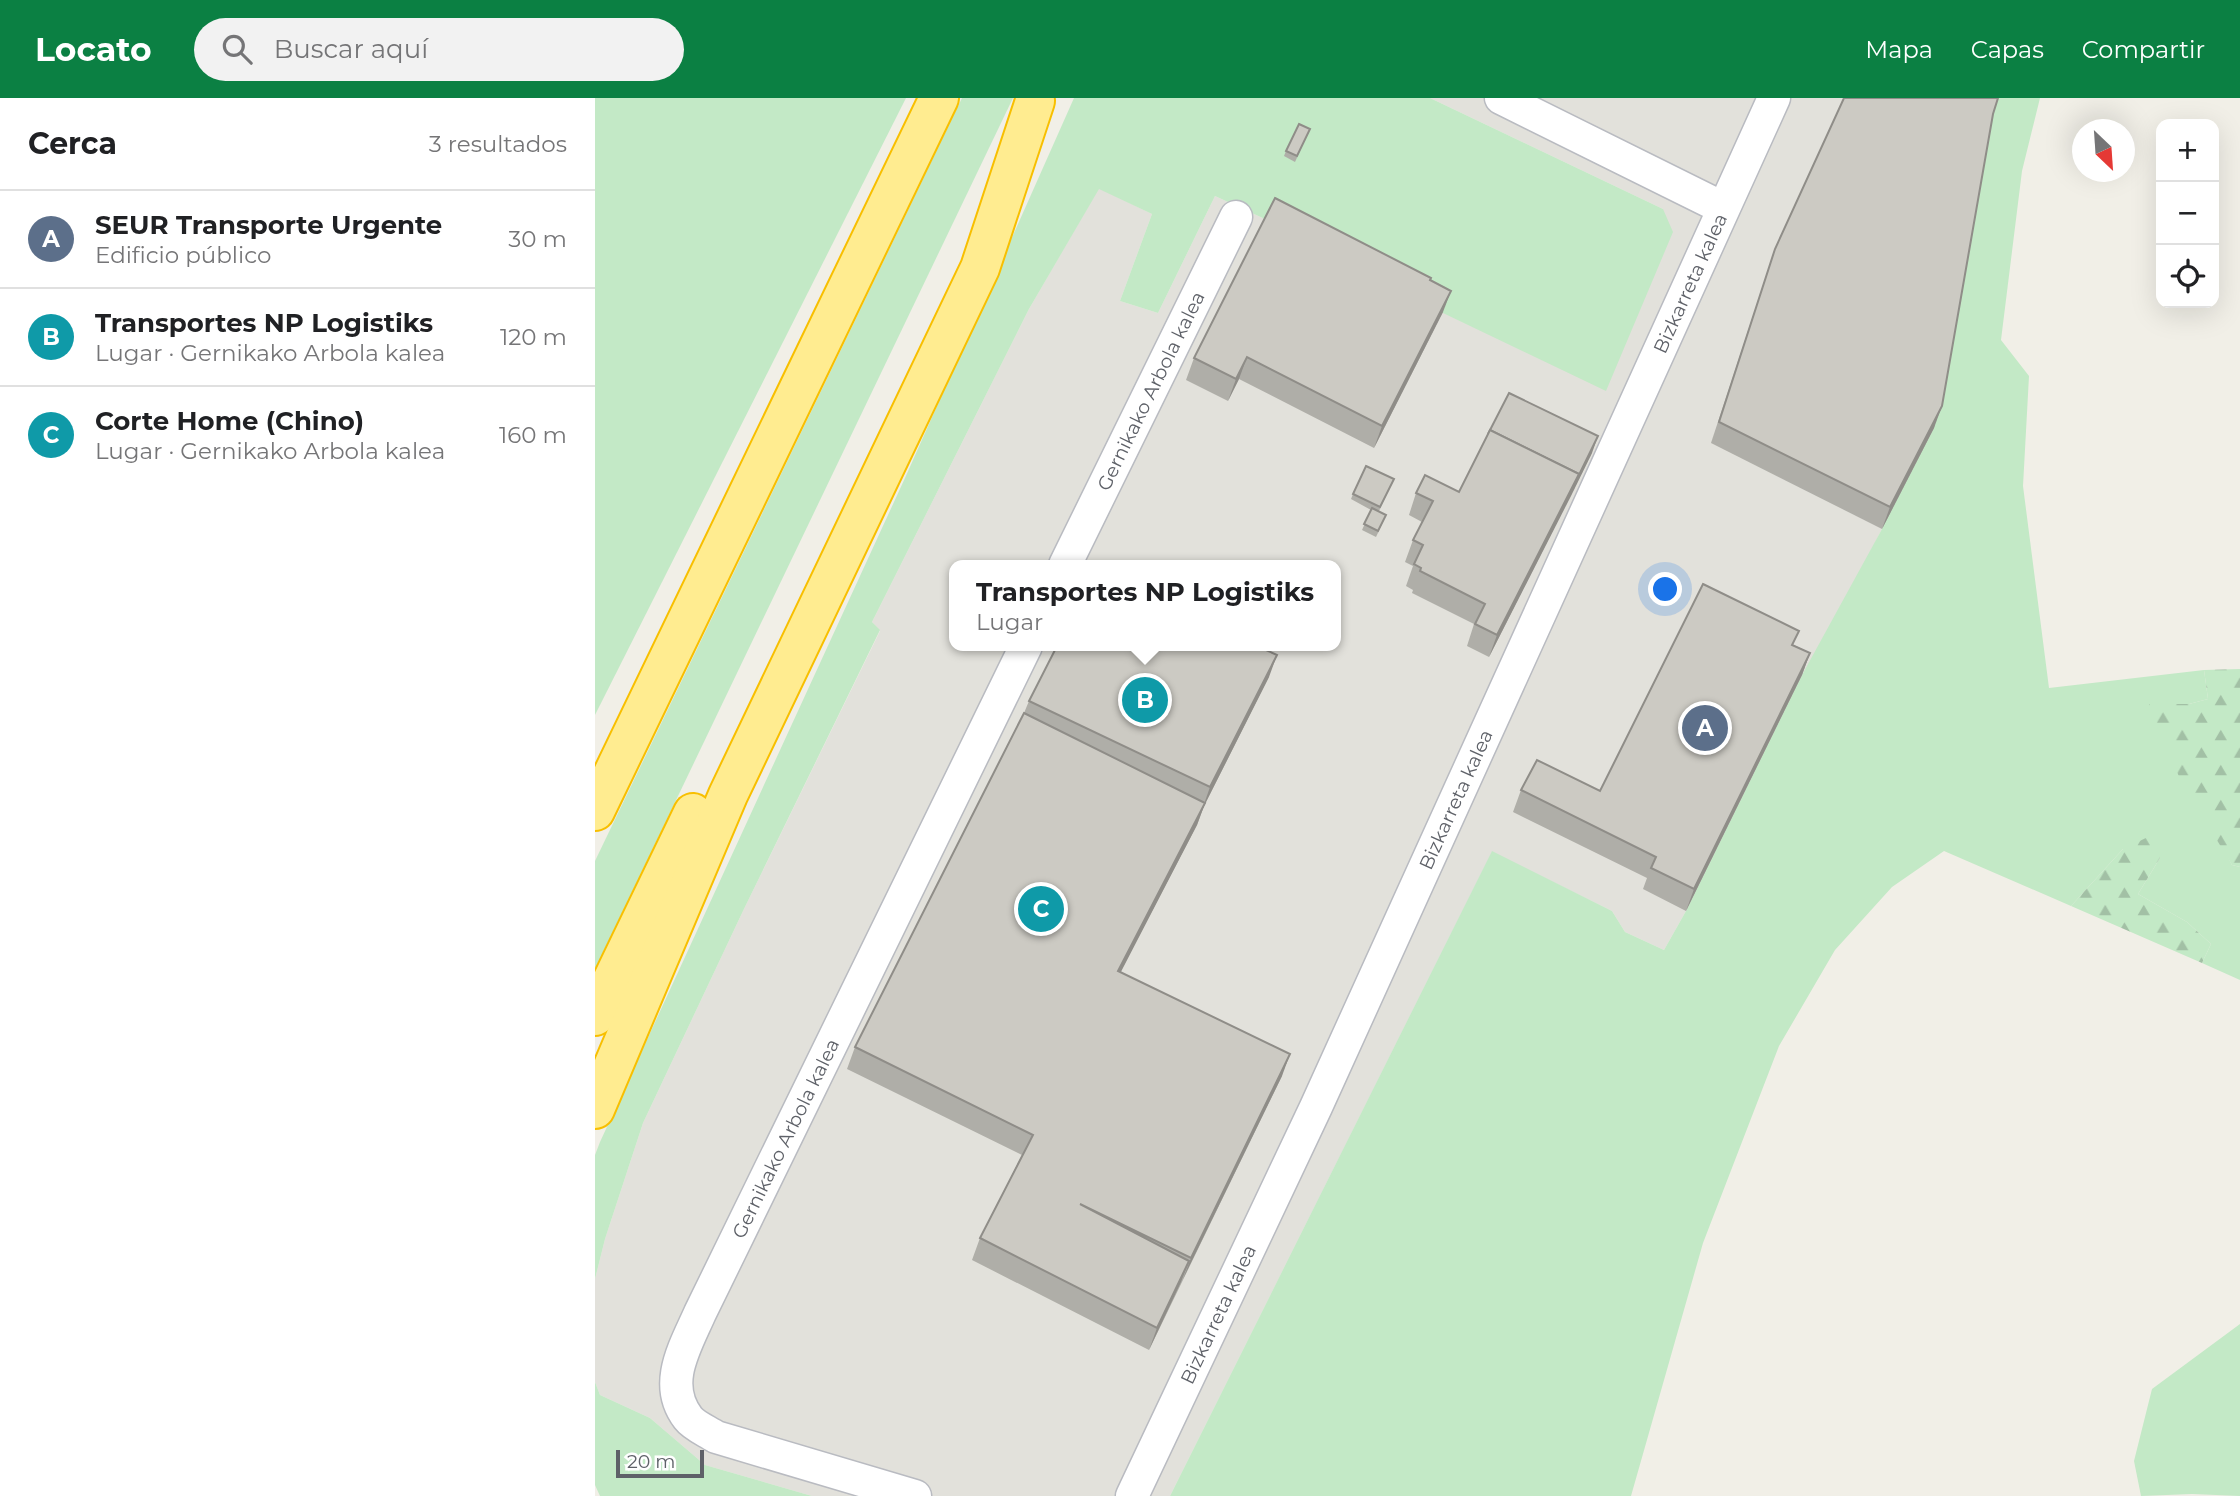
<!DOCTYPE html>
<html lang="es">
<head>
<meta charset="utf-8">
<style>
	:root { --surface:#fff; --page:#f2f2f2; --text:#202124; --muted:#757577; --line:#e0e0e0; --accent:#0b8043 }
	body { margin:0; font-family:Montserrat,sans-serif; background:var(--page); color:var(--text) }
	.controls { position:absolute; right:21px; top:21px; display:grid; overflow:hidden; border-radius:14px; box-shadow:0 7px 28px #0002 }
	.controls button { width:63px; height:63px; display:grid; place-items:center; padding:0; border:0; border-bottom:2px solid var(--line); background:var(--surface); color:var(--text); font:35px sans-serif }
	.compass { position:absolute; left:1477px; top:21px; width:63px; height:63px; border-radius:50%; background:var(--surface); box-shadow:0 7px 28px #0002; rotate:155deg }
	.scale { position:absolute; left:21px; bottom:18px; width:88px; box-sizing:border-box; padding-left:7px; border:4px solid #5e6168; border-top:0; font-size:19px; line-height:24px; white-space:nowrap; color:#5e6168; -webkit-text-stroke:5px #fff; paint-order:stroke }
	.you { position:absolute; left:1071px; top:492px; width:24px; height:24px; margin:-18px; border:5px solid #fff; border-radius:50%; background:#1a73e8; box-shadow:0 0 0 10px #1a73e833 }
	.badge { display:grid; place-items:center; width:46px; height:46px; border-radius:50%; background:var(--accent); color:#fff; font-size:23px; font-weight:700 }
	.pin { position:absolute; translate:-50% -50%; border:4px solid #fff; box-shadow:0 2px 7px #0006 }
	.popup { position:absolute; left:354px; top:462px; width:392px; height:91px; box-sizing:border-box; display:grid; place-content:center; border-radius:14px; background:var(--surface); filter:drop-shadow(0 2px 5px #0005); font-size:23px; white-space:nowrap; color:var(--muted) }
	.popup b { font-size:26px; color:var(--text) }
	.popup::after { content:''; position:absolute; left:50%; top:100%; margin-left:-14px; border:14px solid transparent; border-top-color:var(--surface) }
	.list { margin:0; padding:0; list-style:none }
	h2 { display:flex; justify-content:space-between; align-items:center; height:91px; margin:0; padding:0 28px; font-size:30px }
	h2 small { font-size:23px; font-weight:400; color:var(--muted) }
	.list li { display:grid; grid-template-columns:46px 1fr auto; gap:21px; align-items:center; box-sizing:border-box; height:98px; padding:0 28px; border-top:2px solid var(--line) }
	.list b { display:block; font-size:26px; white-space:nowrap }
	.list p { margin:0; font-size:23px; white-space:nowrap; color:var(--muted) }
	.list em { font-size:23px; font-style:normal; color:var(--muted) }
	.icon { flex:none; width:38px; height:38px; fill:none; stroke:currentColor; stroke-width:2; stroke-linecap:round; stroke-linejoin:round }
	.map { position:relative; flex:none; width:1645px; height:1398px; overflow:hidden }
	header { display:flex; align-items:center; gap:42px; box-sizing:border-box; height:98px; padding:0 35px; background:var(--accent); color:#fff }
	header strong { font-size:33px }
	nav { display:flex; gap:38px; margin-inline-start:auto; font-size:24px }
	.search { width:490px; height:63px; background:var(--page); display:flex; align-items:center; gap:18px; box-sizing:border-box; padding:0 24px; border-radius:38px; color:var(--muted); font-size:26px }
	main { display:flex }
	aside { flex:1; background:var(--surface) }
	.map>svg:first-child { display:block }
	.industrial { fill:#e2e1db; fill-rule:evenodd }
	.green { fill:#c3e9c6 }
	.forest { fill:url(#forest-firs) }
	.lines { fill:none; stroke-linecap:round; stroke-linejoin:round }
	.street-casing { stroke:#b9bbc1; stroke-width:35 }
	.highway-casing { stroke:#f8bf00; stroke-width:42 }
	.street { stroke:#fff; stroke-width:32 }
	.highway { stroke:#ffec90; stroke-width:38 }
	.wall { fill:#afaea8 }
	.shaded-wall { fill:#8f8d88 }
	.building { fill:#cccac3; stroke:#8f8d88; stroke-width:2 }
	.labels { text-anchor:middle; stroke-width:5; stroke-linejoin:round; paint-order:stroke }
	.street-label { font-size:19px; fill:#5e6168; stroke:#fff }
</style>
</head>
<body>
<header>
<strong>Locato</strong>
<div class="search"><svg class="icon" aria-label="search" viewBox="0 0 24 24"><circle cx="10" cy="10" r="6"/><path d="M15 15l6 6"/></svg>Buscar aquí</div>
<nav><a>Mapa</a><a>Capas</a><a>Compartir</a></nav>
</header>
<main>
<aside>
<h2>Cerca<small>3 resultados</small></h2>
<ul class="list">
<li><span class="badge" style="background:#5c6f8a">A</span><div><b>SEUR Transporte Urgente</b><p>Edificio público</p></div><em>30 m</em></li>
<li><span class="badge" style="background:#0f9aa8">B</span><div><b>Transportes NP Logistiks</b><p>Lugar · Gernikako Arbola kalea</p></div><em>120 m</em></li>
<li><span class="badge" style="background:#0f9aa8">C</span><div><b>Corte Home (Chino)</b><p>Lugar · Gernikako Arbola kalea</p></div><em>160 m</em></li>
</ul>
</aside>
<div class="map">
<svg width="1645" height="1398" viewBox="0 0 1645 1398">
	<defs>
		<pattern id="forest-firs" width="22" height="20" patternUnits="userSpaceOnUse" patternTransform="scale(1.75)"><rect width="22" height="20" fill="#c3e9c6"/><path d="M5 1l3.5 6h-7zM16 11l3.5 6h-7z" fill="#a2c0a5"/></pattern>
	</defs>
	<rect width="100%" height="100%" fill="#f1efe7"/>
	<path class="industrial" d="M835 0H1401L1287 431 1091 813 1069 852 1030 834 1017 813 897 754 575 1398H217L110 1367 55 1320 5 1297 0 1284V1181L10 1141 48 1025 148 813 285 533 277 524 434 211 504 90 557 116 525 203 563 215 620 98 672 122 1068 111ZM359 467H741V548H359Z"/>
	<g class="green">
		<polygon points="0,0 311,0 0,617"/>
		<polygon points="367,0 418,0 0,871 0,763"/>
		<polygon points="479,0 835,0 1068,111 1078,134 1011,293 848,215 672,122 620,98 563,215 525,203 557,116 504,91 434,211 277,524 285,532 148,813 48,1025 10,1141 0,1181 0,1057 5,1044 310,380"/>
		<polygon points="1401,0 1445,0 1427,73 1406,242 1434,278 1428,388 1454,590 1609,572 1613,601 1594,606 1555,606 1637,767 1645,769 1645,882 1607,865 1616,846 1592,824 1543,796 1565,760 1528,751 1476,808 1349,753 1297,789 1240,852 1184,948 1108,1145 1036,1398 575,1398 897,753 1017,813 1030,834 1069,852 1091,813 1207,577 1287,431"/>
		<polygon points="1645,1226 1645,1398 1597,1396 1546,1398 1539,1363 1557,1291"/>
		<polygon points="0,1284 5,1297 55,1320 110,1367 217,1398 5,1398 0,1387"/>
	</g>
	<g class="forest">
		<polygon points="1645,571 1645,769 1637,767 1585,681 1554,606 1594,606 1613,601 1609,572"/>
		<polygon points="1555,738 1565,760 1543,796 1592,824 1616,846 1607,865 1476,808 1528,751"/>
	</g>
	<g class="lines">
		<defs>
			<g id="street">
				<polyline points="906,0 1128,110"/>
				<path id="s1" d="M470 467 641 119"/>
				<path id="s2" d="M320 1398 121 1339C112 1333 99 1328 93 1320 67 1286 90 1249 105 1215L431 548"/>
				<path id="s3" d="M537 1398 721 1009 1179 0"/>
			</g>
			<g id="highway">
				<polyline points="0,713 344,0"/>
				<polyline points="0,918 98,715"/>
				<polyline points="0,1011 133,697 385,170 440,3"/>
			</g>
		</defs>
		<use href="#street" class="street-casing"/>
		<use href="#highway" class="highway-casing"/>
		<use href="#street" class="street"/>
		<use href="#highway" class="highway"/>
	</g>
	<g class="wall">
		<polygon points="1398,16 1339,330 1287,431 1116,345 1180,151"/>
		<polygon points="715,31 700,64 689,58 691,53"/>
		<polygon points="836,182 848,214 779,350 644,281 633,303 591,282 599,260"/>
		<polygon points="997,355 894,559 872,548 879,526 817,495 818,492 811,488 818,468 810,464 818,442 827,424 814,417 821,395 864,394"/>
		<polygon points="799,381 784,413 789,422 781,439 767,432 776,412 756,401 758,396"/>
		<polygon points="1199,547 1215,555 1207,577 1091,813 1048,791 1052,780 918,714 926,692 1005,693"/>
		<polygon points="674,579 609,708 602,727 525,874 687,978 554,1252 377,1162 385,1140 427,1057 252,971 260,949 429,615 434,603"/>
	</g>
	<g class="shaded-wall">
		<polygon points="856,193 848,214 779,350 787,328"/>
		<polygon points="652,259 644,281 633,303 641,281"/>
		<polygon points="1347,308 1339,330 1287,431 1295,409"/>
		<polygon points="1003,338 997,355 976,398 894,559 902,537"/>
		<polygon points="1215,555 1207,577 1091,813 1099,791"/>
		<polygon points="682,557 674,579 609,708 602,727 515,895 523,873 608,709 615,689"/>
		<polygon points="695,956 687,978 588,1181 596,1160"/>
		<polygon points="594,1163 586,1184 554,1252 562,1230"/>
	</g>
	<g class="building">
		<polygon points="1249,0 1403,0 1398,16 1347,308 1295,409 1124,324 1180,151"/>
		<polygon points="704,26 715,31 702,58 691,53"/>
		<polygon points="680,100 836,180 835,182 856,193 787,328 652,259 641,281 599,260"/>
		<polygon points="914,295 1003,338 982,381 984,376 895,332 893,336"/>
		<polygon points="895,332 984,376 902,537 880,526 890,506 825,473 826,470 819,466 828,447 818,442 838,403 821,395 830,377 864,394"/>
		<polygon points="771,368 799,381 785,409 758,396"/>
		<polygon points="777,410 791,417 783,433 769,426"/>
		<polygon points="1108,486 1204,533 1197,547 1215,555 1099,791 1056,770 1061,759 926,692 942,662 1005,693"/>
		<polygon points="462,548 662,548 682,557 615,689 434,603"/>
		<polygon points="429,615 610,705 523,873 695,956 596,1160 485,1106 594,1163 562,1230 385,1140 438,1037 260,949"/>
	</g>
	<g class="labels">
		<g class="street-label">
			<text dy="7" stroke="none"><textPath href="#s3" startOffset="1335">Bizkarreta kalea</textPath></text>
			<text dy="7" stroke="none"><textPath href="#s1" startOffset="194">Gernikako Arbola kalea</textPath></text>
			<text dy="7" stroke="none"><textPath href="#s3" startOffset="768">Bizkarreta kalea</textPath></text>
			<text dy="7" stroke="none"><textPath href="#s2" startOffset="548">Gernikako Arbola kalea</textPath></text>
			<text dy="7" stroke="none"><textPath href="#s3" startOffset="201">Bizkarreta kalea</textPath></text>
		</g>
	</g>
</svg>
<div class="controls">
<button>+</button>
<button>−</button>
<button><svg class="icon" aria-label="locate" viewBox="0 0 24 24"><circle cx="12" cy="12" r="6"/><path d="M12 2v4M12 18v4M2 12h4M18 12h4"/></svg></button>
</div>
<svg class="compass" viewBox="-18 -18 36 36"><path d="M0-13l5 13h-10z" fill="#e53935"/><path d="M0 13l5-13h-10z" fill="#757577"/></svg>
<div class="scale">20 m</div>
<div class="you"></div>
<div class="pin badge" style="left:1110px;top:630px;background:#5c6f8a">A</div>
<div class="pin badge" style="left:550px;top:602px;background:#0f9aa8">B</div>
<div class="popup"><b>Transportes NP Logistiks</b>Lugar</div>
<div class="pin badge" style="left:446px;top:811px;background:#0f9aa8">C</div>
</div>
</main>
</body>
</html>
